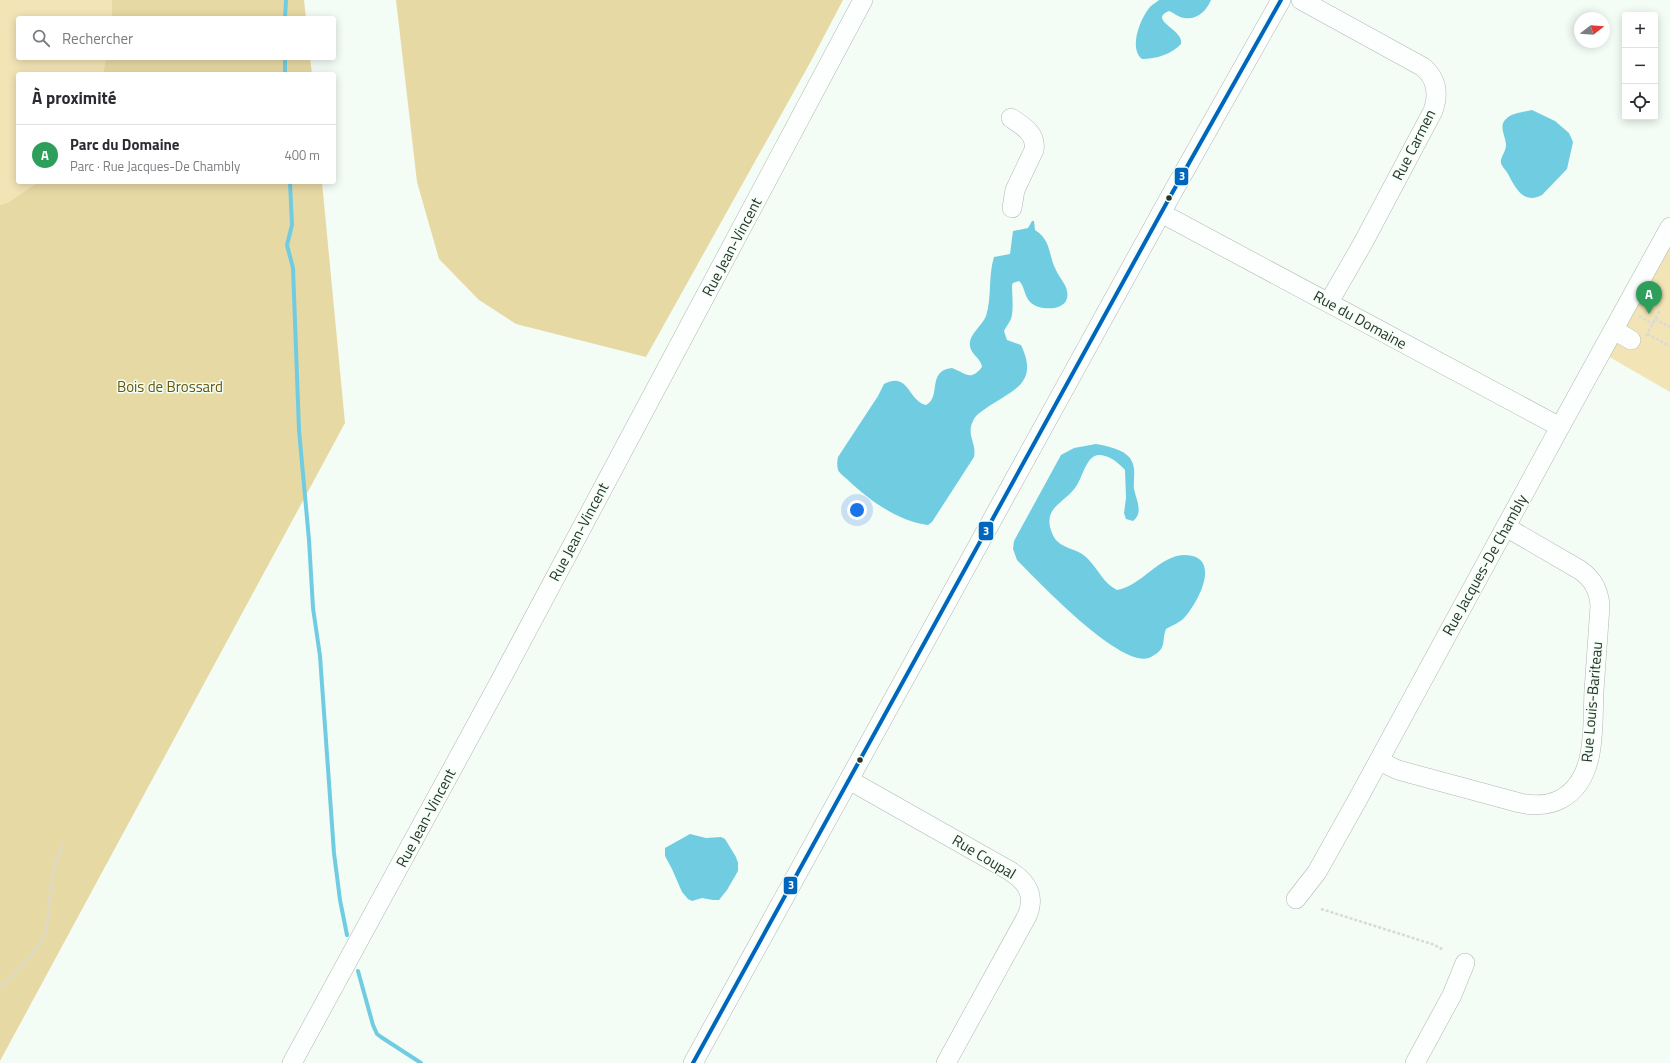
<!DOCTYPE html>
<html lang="fr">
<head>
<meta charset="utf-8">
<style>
	:root { --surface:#fff; --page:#f7f7f7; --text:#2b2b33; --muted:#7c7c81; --line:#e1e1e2; --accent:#727873 }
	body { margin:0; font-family:"Titillium Web",sans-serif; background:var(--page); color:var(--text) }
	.controls { position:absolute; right:12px; top:12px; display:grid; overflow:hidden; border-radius:4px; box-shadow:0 2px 10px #0003 }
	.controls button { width:36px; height:36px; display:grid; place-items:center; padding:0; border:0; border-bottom:1px solid var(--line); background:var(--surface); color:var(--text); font:20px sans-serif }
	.compass { position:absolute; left:1574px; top:12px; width:36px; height:36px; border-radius:50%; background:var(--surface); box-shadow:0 2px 10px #0003; rotate:73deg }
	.you { position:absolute; left:857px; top:510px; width:14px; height:14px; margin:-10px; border:3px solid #fff; border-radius:50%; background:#1a73e8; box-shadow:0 0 0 6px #1a73e833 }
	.badge { display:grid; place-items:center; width:26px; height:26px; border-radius:50%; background:var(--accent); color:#fff; font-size:13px; font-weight:700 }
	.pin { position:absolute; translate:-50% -33px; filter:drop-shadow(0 1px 2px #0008) }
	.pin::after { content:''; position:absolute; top:21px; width:14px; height:12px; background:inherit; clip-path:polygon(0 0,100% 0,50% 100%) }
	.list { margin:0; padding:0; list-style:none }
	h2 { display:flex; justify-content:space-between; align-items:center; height:52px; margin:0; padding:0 16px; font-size:17px }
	h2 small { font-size:13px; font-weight:400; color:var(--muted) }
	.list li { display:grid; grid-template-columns:26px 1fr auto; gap:12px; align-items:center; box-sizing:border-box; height:60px; padding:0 16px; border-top:1px solid var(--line) }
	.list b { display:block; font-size:15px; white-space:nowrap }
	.list p { margin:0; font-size:13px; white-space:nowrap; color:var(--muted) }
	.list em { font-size:13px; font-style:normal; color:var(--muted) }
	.icon { flex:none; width:22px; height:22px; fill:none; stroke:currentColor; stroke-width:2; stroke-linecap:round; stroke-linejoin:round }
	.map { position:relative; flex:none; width:1670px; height:1063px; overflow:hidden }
	.search { position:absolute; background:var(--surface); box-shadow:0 2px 10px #0003; left:16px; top:16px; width:320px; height:44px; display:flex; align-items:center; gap:10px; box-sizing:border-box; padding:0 14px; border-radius:4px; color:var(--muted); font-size:15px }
	.panel { position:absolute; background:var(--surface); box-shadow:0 2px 10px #0003; left:16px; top:72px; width:320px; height:112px; border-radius:4px }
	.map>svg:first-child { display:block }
	.green { fill:#f2e4b5 }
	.forest { fill:#e7d9a4 }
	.water { fill:#70cde1 }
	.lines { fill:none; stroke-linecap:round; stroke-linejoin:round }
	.stream { stroke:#70cde1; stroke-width:4 }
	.minor-casing { stroke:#b1b7b2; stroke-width:20 }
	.path { stroke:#d7dad8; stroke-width:2.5; stroke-dasharray:3 2; stroke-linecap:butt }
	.minor { stroke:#fdfffe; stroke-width:19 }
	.bus-1-casing { stroke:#f1fff4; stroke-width:7 }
	.bus-1 { stroke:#0065bd; stroke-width:4 }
	.bus-dot { fill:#2c312d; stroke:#f1fff4; stroke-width:1.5 }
	.labels { text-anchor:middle; stroke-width:3; stroke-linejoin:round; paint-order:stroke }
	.street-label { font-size:15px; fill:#2c312d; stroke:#f1fff4 }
	.park-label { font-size:15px; fill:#6b550e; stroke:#f1fff4 }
	.line-badge { stroke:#f1fff4; stroke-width:1.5 }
	.badge-label { font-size:11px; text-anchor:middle; font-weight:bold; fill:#fff }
</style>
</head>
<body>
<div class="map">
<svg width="1670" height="1063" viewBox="0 0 1670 1063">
	<rect width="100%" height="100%" fill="#f4fcf6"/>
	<g class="green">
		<polygon points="0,0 112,0 112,18 18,18 18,58 106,58 103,74 18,74 18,182 38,182 9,202 0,205"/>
		<polygon points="1670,240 1670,392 1606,355"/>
	</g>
	<g class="forest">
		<polygon points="112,0 304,0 306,18 112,18"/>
		<polygon points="396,0 843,0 811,61 646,357 516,324 479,300 439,259 417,182"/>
		<polygon points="106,58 310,58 312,74 103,74"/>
		<polygon points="38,182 322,182 345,423 0,1061 0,205 9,202"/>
	</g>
	<g class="water">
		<path d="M1159 0H1211C1206 11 1198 20 1184 18 1178 17 1174 13 1169 11 1147 20 1185 30 1181 44 1172 54 1156 59 1142 59 1128 48 1141 16 1151 6 1153 4 1157 2 1159 0Z"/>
		<path d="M1532 110 1555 121 1569 133 1573 142 1567 169 1542 195C1523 205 1515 187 1508 174 1506 170 1502 167 1501 163 1500 157 1506 152 1506 145 1506 137 1498 126 1506 119 1511 113 1524 112 1532 110Z"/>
		<path d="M1032 221H1034L1035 230C1052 241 1048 255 1056 270 1059 277 1066 284 1067 291 1071 309 1048 311 1036 306 1023 300 1026 287 1019 281L1013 283 1012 285C1012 296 1014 309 1011 319 1009 323 1006 327 1004 331L1007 340 1021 345C1040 385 1011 390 985 409 981 412 977 414 974 419 965 435 977 442 974 457L932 522 928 525C898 521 870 501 849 481 845 477 840 474 838 470 837 465 837 462 838 457L878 396 884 384C909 371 908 401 926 405 942 397 926 371 952 368 966 373 970 382 982 367 981 358 971 355 970 346 968 335 982 326 986 316 992 298 988 276 994 257L1010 254 1013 231 1028 228Z"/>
		<path d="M1096 444C1107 446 1123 449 1130 458 1137 468 1133 478 1134 489 1136 499 1144 513 1133 521L1126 519 1124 513 1126 498 1125 470C1117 461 1099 447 1089 461 1083 469 1081 480 1075 488 1063 504 1042 508 1052 533 1058 550 1078 547 1088 559 1098 569 1104 584 1117 590 1142 586 1159 555 1185 555 1223 556 1198 603 1184 618 1179 623 1173 625 1166 629 1161 642 1168 648 1151 657 1123 672 1037 580 1017 560L1013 549 1014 541 1061 455 1074 448Z"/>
		<polygon points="690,834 706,838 721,837 725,839 736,857 738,863 738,871 727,890 719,900 713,900 702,898 692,901 688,899 682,892 672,869 665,856 665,848"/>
	</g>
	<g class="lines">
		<g class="stream">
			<polyline points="285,18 286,0"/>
			<polyline points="285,58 285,74"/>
			<polyline points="290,182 292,225 287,245 293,268 299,430 309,540 313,608 320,656 334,853 340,900 347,935"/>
			<polyline points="358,971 373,1025 377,1034 381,1037 421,1063"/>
		</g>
		<defs>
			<g id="minor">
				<path d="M1301 0 1423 67C1437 79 1439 94 1433 111L1363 243 1329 302"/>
				<path d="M1011 118C1023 126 1037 134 1034 150L1015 190 1012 208"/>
				<polyline points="1161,213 1560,427"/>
				<polyline points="1614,330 1631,340"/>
				<path d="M1379 761 1398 770 1520 803C1534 806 1548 806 1561 799 1598 779 1592 726 1594 691 1596 662 1598 634 1600 606 1599 590 1593 579 1580 570L1506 527"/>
				<path d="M849 780 1010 871C1027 882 1036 895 1027 916L946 1063"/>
				<polyline points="1296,899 1317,872 1359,797 1560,427 1670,227"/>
				<polyline points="292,1063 499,683 863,0"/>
				<polyline points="693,1063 1171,195 1281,0"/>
				<polyline points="1415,1063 1452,995 1465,963"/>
			</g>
		</defs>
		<use href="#minor" class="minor-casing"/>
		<g class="path">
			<polyline points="1639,316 1653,324"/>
			<polyline points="1655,319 1670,327"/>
			<polyline points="1647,334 1670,346"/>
			<polyline points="1646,336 1660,310"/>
			<polyline points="1321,909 1432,944 1444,950"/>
			<path d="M0 987C12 977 35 953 42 939 48 929 48 915 49 903 52 882 54 860 65 841"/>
		</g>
		<use href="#minor" class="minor"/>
		<defs>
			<polyline id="bus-1" points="693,1063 1171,195 1281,0"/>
		</defs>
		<use href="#bus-1" class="bus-1-casing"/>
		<use href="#bus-1" class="bus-1"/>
	</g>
	<g class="bus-dot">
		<circle cx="1169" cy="198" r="3.5"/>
		<circle cx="860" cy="760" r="3.5"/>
	</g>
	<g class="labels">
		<g class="street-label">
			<text transform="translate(1414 145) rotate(-63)" y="5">Rue Carmen</text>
			<text transform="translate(732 247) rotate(-62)" y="5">Rue Jean-Vincent</text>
			<text transform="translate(1360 320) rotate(29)" y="5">Rue du Domaine</text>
			<text transform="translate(579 532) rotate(-62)" y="5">Rue Jean-Vincent</text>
			<text transform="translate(1485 565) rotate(-61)" y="5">Rue Jacques-De Chambly</text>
			<text transform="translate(1592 702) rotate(-85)" y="5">Rue Louis-Bariteau</text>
			<text transform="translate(426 818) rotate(-62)" y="5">Rue Jean-Vincent</text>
			<text transform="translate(984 857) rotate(31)" y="5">Rue Coupal</text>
		</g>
		<g class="park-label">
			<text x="170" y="392">Bois de Brossard</text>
		</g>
	</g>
	<g class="line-badge">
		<rect x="1174" y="167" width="15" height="19" rx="4" fill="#0065bd"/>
		<rect x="978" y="521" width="16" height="20" rx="4" fill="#0065bd"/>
		<rect x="783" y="876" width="15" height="19" rx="4" fill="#0065bd"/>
	</g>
	<g class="badge-label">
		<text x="1182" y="180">3</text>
		<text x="986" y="535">3</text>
		<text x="791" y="889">3</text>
	</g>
</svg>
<div class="controls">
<button>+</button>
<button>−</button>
<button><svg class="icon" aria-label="locate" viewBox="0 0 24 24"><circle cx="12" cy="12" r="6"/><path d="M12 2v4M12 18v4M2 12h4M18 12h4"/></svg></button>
</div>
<svg class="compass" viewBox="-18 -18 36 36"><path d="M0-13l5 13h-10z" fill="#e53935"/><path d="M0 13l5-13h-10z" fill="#7c7c81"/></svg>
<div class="you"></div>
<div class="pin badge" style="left:1649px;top:314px;background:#2e9e5b">A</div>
<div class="search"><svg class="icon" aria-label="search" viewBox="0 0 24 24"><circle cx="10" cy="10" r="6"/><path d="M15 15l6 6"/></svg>Rechercher</div>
<section class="panel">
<h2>À proximité<small></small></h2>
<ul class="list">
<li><span class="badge" style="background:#2e9e5b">A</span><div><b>Parc du Domaine</b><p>Parc · Rue Jacques-De Chambly</p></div><em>400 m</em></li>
</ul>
</section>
</div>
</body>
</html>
